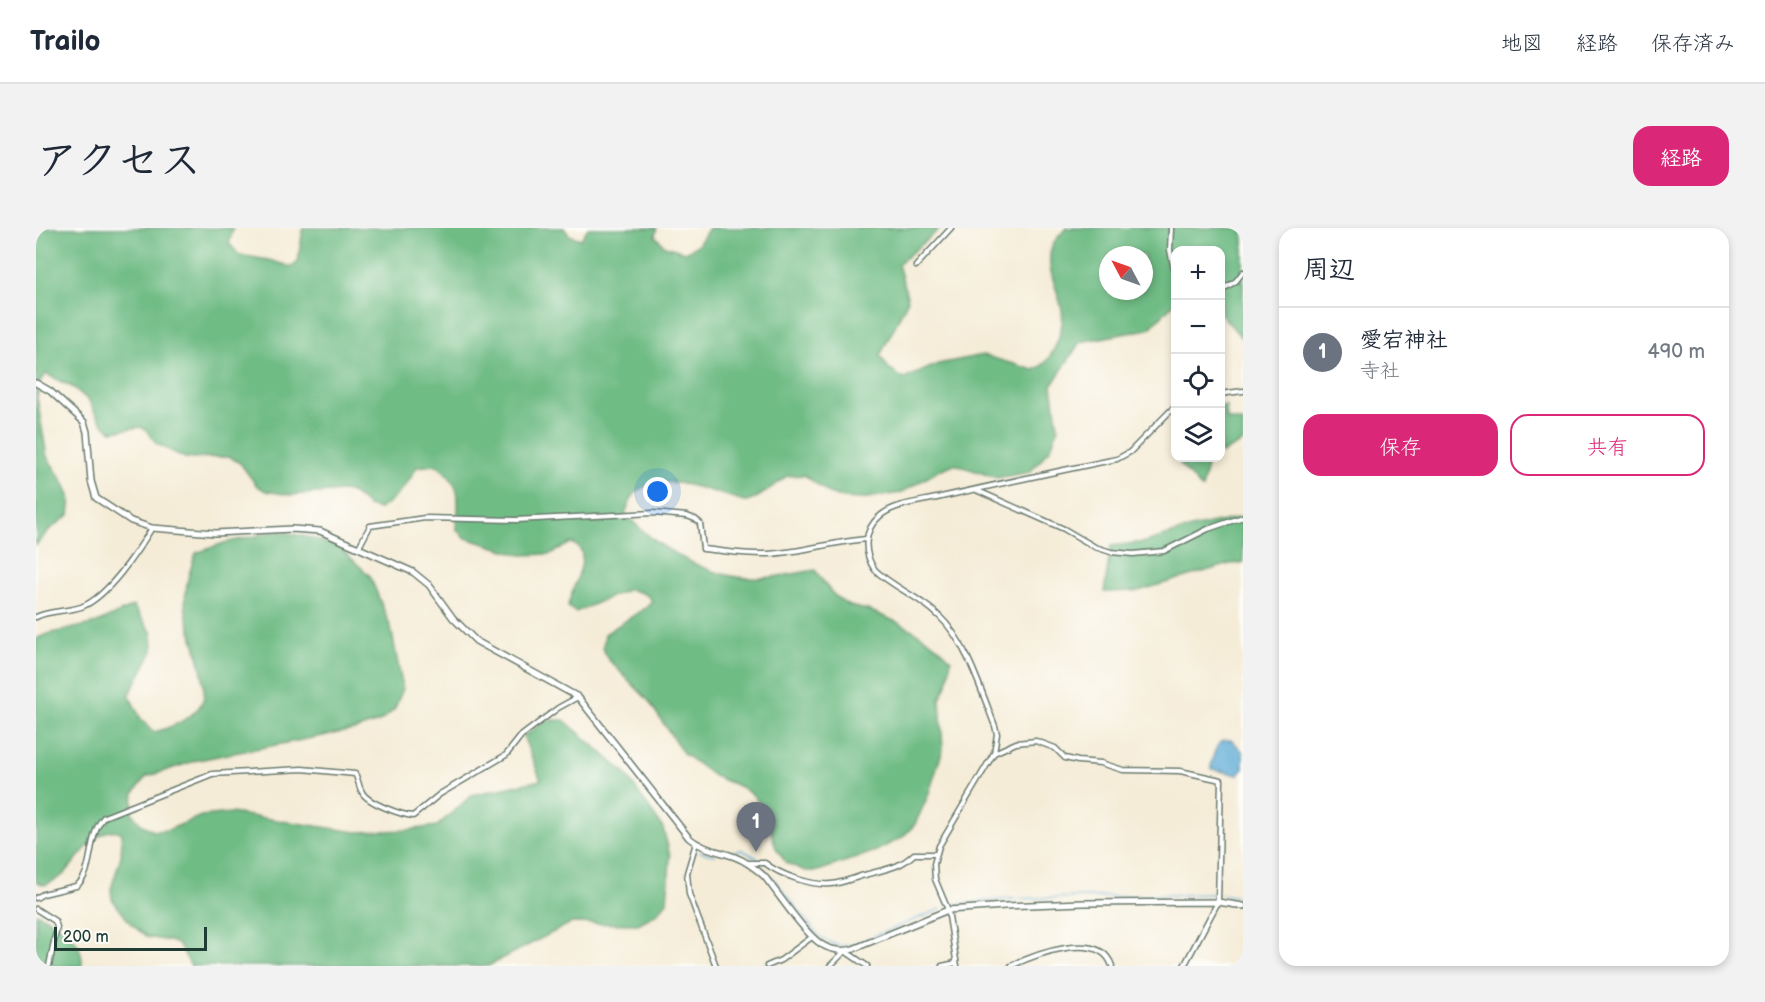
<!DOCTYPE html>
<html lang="ja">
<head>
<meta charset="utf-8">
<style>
	:root { --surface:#fff; --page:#f2f2f3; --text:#1f2937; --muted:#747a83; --line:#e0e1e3; --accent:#db2777 }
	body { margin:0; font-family:"Balsamiq Sans","Klee One",sans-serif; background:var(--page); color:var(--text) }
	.controls { position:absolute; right:18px; top:18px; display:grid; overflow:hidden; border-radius:12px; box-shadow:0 3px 9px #0003 }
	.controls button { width:54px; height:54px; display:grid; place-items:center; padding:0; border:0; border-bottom:2px solid var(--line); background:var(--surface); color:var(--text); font:30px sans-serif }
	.compass { position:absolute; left:1063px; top:18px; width:54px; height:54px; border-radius:50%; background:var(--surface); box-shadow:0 3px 9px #0003; rotate:311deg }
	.scale { position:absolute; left:18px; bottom:15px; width:153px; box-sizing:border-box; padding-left:6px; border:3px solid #1f3d34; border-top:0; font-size:16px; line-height:21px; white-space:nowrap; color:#1f3d34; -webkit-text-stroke:4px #fdfcf7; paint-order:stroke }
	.you { position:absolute; left:622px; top:264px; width:21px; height:21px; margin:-15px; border:4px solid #fff; border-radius:50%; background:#1a73e8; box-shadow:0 0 0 9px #1a73e833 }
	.badge { display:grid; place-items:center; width:39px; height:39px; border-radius:50%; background:var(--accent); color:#fff; font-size:20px; font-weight:700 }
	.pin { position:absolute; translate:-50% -50px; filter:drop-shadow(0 2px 3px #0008) }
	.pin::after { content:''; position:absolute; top:32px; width:21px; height:18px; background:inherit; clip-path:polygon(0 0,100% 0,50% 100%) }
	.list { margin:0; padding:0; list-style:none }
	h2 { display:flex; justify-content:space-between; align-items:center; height:78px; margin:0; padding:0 24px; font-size:26px }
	h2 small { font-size:20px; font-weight:400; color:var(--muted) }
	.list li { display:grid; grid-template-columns:39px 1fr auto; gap:18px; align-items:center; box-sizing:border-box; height:90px; padding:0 24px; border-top:2px solid var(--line) }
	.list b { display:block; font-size:22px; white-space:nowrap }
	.list p { margin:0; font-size:20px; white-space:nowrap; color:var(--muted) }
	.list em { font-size:20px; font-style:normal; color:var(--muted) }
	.actions { display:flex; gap:12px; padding:18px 24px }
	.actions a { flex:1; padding:14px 0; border:2px solid var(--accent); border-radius:18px; text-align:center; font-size:21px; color:var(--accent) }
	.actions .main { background:var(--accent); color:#fff }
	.icon { flex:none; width:33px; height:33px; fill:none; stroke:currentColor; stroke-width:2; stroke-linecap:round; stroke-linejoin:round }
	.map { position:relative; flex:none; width:1207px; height:738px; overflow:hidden; border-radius:18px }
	header { display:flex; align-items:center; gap:36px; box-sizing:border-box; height:84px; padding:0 30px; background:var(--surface); border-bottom:2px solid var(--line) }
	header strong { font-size:28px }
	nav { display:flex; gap:33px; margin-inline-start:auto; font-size:21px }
	.intro { display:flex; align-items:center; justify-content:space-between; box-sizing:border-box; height:144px; padding:0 36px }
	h1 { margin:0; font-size:42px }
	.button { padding:15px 27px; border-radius:18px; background:var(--accent); color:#fff; font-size:21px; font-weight:700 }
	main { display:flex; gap:36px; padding:0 36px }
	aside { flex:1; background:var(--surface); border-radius:18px; box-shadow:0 3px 9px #0003 }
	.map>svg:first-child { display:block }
	.forest { fill:#70bc85; stroke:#487c5c; stroke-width:1.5; fill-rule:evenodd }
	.water { fill:#5dabd6; stroke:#3e7485; stroke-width:1.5 }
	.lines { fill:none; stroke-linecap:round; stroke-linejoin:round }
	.stream { stroke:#5dabd6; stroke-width:1.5 }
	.street-casing { stroke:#6a7a6d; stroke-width:7 }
	.secondary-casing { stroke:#6a7a6d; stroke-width:8 }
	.street { stroke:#fff; stroke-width:4 }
	.secondary { stroke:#fff; stroke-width:5 }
</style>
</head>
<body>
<header>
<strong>Trailo</strong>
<nav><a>地図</a><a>経路</a><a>保存済み</a></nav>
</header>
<div class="intro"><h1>アクセス</h1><a class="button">経路</a></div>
<main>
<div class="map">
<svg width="1207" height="738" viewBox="0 0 1207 738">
	<rect width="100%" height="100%" fill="#fdfcf7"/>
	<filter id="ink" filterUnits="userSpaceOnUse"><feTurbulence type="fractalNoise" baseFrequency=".0167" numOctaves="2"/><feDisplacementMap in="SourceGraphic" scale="12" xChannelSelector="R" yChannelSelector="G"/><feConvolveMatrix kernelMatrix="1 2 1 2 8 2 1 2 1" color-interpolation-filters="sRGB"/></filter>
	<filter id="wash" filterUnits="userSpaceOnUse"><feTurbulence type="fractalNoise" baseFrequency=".008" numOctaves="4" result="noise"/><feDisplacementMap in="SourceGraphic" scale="24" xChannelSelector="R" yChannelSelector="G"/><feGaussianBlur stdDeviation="1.35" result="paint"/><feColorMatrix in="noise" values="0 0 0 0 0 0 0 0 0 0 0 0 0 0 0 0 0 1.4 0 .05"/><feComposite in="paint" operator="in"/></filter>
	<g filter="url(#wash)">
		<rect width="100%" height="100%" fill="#f5ecd7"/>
		<g class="forest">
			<path d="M0 0H197L193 15 203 27 233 32 256 39 262 34 267 0H528L533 7 545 11 552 0H621L619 8 629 18 649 24 662 17 673 0H905L862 36 872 72 844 128 854 142 868 151 902 136 947 127 998 142C1009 137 1014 130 1019 119 1024 109 1028 93 1026 83 1023 62 1008 40 1016 18 1018 12 1026 5 1030 0H1207V109H1205L1185 86 1184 22H1140L1139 74 1113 101 1044 114 1016 157 1022 200 1015 220 994 244 961 250 918 236 902 243 865 265 824 271 807 270 793 265 768 247 751 248 725 267 712 274C682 267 621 237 597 268 594 272 592 280 589 285 619 320 677 353 724 350 742 349 761 345 779 342 788 355 796 368 810 376 818 381 829 380 837 384 863 394 897 410 915 432L911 457 904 471 907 521 892 568 879 596 867 609 840 623 782 643H769L750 635 740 620 729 583 718 568 705 559 678 548 647 525 612 472 571 430 567 420 569 406 611 379 616 372 609 366 593 361 540 384 532 379C534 359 561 323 535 315L514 326 485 327 430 310 420 301C423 271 427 256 400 237L381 239C372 256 360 272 343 281L332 278 316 265 307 263 254 267 230 263 221 258 204 235 194 229 149 230 121 216 110 202 105 199 76 203 69 198 59 185 53 173 38 160 10 146 4 153 1 170 11 229 27 253 35 272 33 287 13 302 0 317ZM1072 27H1108V63H1072Z"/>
			<polygon points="1185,178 1190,178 1191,191 1207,194 1207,214 1185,226"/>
			<polygon points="1143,230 1177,230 1172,232 1166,261 1145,238"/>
			<polygon points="1207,289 1207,335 1194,336 1102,363 1068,364 1075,318 1110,314 1155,300"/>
			<path d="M241 303 272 309 303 319 334 348 355 400 367 461 358 482 343 494 318 502 162 532 110 549 98 565 96 585 105 596 118 603 132 602 165 588 195 585 320 604 372 602 401 598 436 567 505 552 487 508 511 492H528L589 545 627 600 634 627 633 650 631 674 622 685 602 696 535 695 452 738H155L143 717 134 713 111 709 95 696 76 671 75 661 85 628 86 605C64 592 40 635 27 647 22 651 15 654 9 657L0 654V411L11 406 61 395 97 378 116 405 117 423 93 467 105 491 118 504C134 500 161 489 167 472 173 454 154 404 150 384 147 364 153 344 160 325L188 315Z"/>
			<path d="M0 685C22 696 48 709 46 738H0Z"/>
		</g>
		<path class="water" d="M1196 512 1207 524V540L1202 547 1175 541C1175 535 1179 517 1186 513 1188 512 1194 512 1196 512Z"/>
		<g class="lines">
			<g class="stream">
				<polyline points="664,624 679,627"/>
				<polyline points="694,624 706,622 721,630 725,639 737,650 784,710 803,718 817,717 905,681"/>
				<polyline points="1185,666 1207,670"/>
				<polyline points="917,677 971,671 1180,666"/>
			</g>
		</g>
	</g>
	<g filter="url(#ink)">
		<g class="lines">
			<defs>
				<g id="street">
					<polyline points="1135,0 1134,22 1140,52"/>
					<polyline points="880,38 915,0"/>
					<polyline points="1184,63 1200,53 1207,44"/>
					<polyline points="1184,166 1207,163"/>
					<polyline points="940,262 1028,301 1059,319 1075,324 1097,326 1128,323 1172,301 1207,289"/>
					<path d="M323 319 334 298 389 290 480 292 617 285 651 288 659 291 664 295 667 321C688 323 711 327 733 326 766 324 797 314 830 311"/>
					<path d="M0 389C14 382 30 384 45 379 72 369 101 324 116 300"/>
					<polyline points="958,525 980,515 1000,513 1019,520 1029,530 1042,533 1065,535 1087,542 1144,543 1185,552 1182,674 1148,738"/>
					<polyline points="660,615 651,645 653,666 680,738"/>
					<path d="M713 635H729C744 647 776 658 795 656 807 655 820 649 832 646 850 641 864 640 878 626H900"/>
					<path d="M0 670 7 666 40 658C59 645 50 608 68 589L169 549 176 546 266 541 319 546C323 552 322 558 326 564 331 575 366 587 377 588L404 566 470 527 485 508 522 480 542 469"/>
					<polyline points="0,681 19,693 21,699 13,738"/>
					<polyline points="731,738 745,732 776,709"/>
					<polyline points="794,738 809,723 831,738"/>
					<polyline points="906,738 920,735"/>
					<path d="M921 738 912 682 899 651 898 636 903 618 958 525 961 506 959 498C945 463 931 414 903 388 884 369 858 360 839 342 827 325 827 302 844 288 859 275 886 274 905 269 963 256 1022 243 1081 231L1094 224 1140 177"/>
					<path d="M975 738C998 727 1064 701 1076 738"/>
				</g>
				<path id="secondary" d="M0 155 14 163 48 194 51 204 55 253 60 270 95 293 116 300 179 305 256 301 284 303 377 344 393 357 417 390 440 413 542 469 653 610C666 621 683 623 699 629 710 633 719 640 728 648 742 665 768 705 785 716 794 722 807 724 817 721L912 682 969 678 1047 675 1182 674 1207 678"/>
			</defs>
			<use href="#street" class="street-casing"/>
			<use href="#secondary" class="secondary-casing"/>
			<use href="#street" class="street"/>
			<use href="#secondary" class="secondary"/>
		</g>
	</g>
</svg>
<div class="controls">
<button>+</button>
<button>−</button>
<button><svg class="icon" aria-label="locate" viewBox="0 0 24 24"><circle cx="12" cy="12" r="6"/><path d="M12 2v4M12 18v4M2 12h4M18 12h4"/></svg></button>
<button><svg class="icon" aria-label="layers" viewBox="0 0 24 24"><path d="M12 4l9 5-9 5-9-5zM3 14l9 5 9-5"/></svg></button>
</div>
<svg class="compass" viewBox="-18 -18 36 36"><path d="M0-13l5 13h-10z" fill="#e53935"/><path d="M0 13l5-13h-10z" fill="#747a83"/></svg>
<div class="scale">200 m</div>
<div class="you"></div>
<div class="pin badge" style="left:720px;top:624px;background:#6b7280">1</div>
</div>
<aside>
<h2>周辺<small></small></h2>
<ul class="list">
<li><span class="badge" style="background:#6b7280">1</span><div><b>愛宕神社</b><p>寺社</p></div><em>490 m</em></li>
</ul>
<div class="actions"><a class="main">保存</a><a>共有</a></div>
</aside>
</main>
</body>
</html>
